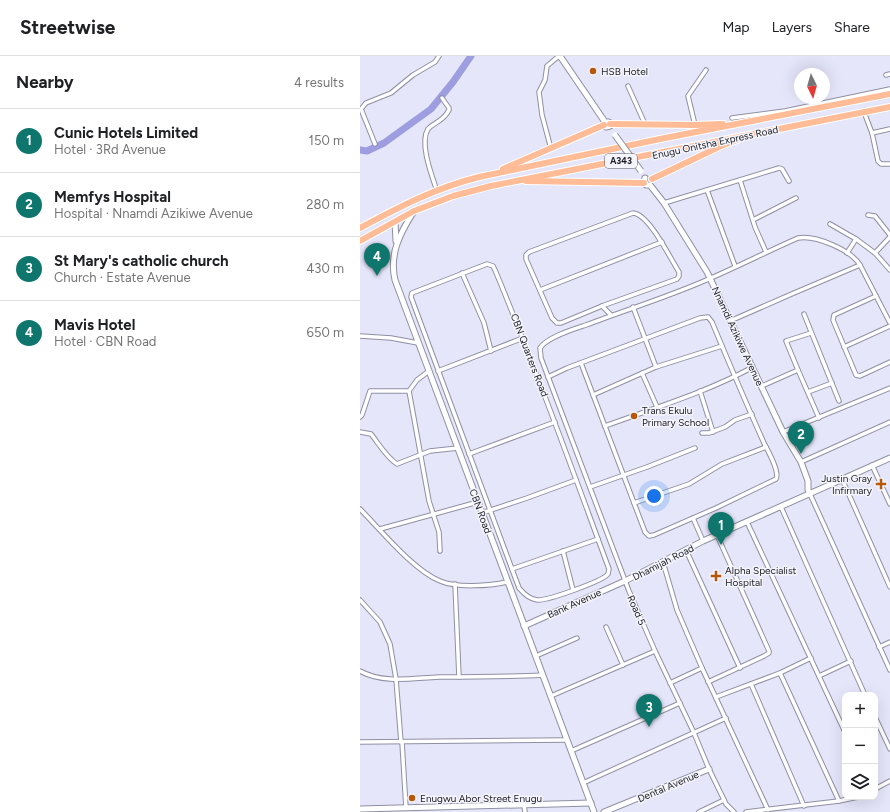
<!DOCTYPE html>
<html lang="en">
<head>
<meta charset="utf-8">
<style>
	:root { --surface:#fff; --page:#f2f2f2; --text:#202124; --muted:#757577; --line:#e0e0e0; --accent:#0f766e }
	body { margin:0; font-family:Figtree,sans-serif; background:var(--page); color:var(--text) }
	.controls { position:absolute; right:12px; bottom:12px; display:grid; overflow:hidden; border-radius:8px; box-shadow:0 4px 16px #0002 }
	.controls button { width:36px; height:36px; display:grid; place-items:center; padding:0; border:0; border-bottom:1px solid var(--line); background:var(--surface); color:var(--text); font:20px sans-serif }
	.compass { position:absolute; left:434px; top:12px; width:36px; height:36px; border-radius:50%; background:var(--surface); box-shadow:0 4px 16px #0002; rotate:175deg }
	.you { position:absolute; left:294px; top:440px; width:14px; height:14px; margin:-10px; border:3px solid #fff; border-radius:50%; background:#1a73e8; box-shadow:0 0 0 6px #1a73e833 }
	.badge { display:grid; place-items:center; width:26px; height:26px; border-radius:50%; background:var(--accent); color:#fff; font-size:13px; font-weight:700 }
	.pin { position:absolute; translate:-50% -33px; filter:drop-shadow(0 1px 2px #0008) }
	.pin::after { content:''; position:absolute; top:21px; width:14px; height:12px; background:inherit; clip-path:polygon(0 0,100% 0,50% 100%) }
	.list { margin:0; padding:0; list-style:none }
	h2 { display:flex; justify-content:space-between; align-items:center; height:52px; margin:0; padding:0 16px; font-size:17px }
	h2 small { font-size:13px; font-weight:400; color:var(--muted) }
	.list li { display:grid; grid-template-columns:26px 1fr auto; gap:12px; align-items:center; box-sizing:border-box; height:64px; padding:0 16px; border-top:1px solid var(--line) }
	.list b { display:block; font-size:15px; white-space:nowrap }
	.list p { margin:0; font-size:13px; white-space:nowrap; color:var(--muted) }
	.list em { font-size:13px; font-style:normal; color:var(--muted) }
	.icon { flex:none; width:22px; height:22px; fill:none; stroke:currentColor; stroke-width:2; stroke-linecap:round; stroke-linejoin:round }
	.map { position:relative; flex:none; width:530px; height:756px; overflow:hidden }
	header { display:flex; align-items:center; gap:24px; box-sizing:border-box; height:56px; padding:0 20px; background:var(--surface); border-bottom:1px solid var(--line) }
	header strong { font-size:19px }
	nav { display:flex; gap:22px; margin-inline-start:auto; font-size:14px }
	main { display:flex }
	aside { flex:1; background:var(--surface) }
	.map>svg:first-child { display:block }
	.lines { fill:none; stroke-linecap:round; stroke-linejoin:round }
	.river { stroke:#9e9de0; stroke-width:7 }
	.street-casing { stroke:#8f90a2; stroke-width:5.5 }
	.secondary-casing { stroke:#8f90a2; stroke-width:7 }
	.highway-casing { stroke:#fff; stroke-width:8 }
	.street { stroke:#fff; stroke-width:3.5 }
	.secondary { stroke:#fff; stroke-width:5 }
	.highway { stroke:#ffbc96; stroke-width:6 }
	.secondary-bridge-casing { stroke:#8f90a2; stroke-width:7; stroke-linecap:butt }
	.secondary-bridge { stroke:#fff; stroke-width:5 }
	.poi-dot { fill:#b65709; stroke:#f4f4fc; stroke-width:1.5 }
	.labels { text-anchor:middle; stroke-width:3; stroke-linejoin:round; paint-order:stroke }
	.shield { fill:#f4f4fc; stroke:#5c5c63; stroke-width:1 }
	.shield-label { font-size:9px; font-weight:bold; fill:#1b1b22 }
	.poi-label { font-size:10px; fill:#1b1b22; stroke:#f4f4fc; text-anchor:start }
	.street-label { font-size:10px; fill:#1b1b22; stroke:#f4f4fc }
</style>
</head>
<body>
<header>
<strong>Streetwise</strong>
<nav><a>Map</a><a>Layers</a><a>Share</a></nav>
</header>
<main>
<aside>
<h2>Nearby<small>4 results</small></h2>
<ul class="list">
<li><span class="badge">1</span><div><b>Cunic Hotels Limited</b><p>Hotel · 3Rd Avenue</p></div><em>150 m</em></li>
<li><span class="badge">2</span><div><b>Memfys Hospital</b><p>Hospital · Nnamdi Azikiwe Avenue</p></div><em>280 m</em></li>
<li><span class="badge">3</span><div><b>St Mary's catholic church</b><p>Church · Estate Avenue</p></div><em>430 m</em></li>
<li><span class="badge">4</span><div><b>Mavis Hotel</b><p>Hotel · CBN Road</p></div><em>650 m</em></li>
</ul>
</aside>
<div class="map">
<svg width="530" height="756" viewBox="0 0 530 756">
	<rect width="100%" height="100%" fill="#e5e6fa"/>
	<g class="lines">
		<polyline class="river" points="0,94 7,95 24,87 71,53 93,26 111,0"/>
		<defs>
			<g id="street">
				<polyline points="526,19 530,18"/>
				<polyline points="268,30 285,68"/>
				<polyline points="504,56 512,77 518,105 521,108 530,108"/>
				<polyline points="372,62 425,55 530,33"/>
				<polyline points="335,69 328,40 346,14"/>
				<polyline points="512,77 530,73"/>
				<polyline points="15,88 1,53 6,47 31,37 53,19 75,6 79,0"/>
				<polyline points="190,89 182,59 179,36 185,24 187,10 199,0"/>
				<polyline points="380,124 395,171 406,196"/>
				<polyline points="347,134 375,210"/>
				<path d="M77 135C72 120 59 87 68 73 74 66 83 66 89 54V52L82 42"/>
				<polyline points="304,147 419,112 422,113 429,125"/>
				<path d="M273 157C289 158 310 202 319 216V220L317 223 242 250 201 267H197L192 262 166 203V199L169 196Z"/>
				<polyline points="508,159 515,160 530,179"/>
				<polyline points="393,164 436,142"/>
				<polyline points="470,168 496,183 515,197 530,181"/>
				<polyline points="487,197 496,183"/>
				<polyline points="515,197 530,214"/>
				<path d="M127 208 133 210 135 214C176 312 212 413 249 513L248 518C243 525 187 545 177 544 169 543 164 538 159 532L51 241 52 237Z"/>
				<polyline points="102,217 124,267 131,295"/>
				<polyline points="180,234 302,186"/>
				<polyline points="516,240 474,259 473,264 496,319 500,320 530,306"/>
				<polyline points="242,250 251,259"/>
				<polyline points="273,251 296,311"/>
				<polyline points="444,258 479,345"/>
				<polyline points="370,265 434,237 500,209"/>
				<polyline points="0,280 31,282 58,287"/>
				<polyline points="484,291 530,270"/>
				<polyline points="438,314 426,285 451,277"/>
				<polyline points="69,315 57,324 49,335 69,445 79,476 80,495"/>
				<polyline points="78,315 163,282"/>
				<polyline points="282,317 297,351"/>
				<path d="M188 321 207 312 340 262 348 261 352 266C369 307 386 347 404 387 408 395 420 416 416 423L356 452 294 479 289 480 285 476 221 307"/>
				<polyline points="402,330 438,314 459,362"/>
				<polyline points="340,335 353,376"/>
				<polyline points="448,336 472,327"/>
				<polyline points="233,339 296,311 362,290"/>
				<polyline points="0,361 2,359 10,335 49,335"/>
				<path d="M245 370C294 352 347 336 393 311"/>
				<path d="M0 376 11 378C19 388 26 401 37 408L70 395 98 392"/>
				<polyline points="423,376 530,332"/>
				<polyline points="342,377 349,377 365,371 375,364 392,358"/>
				<polyline points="109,398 195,366"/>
				<polyline points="441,406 530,366"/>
				<polyline points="512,409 530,448"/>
				<polyline points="482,423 530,531"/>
				<polyline points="230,431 287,411 335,392"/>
				<polyline points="450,438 530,614"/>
				<polyline points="274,447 329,428 362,408 406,391"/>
				<polyline points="421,451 505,639"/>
				<path d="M0 453C21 474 53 514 80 525 96 532 130 530 147 526"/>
				<polyline points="122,457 167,442 216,424"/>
				<polyline points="333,462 343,485"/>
				<polyline points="387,466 485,676"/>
				<polyline points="20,473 118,446"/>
				<polyline points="326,494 380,612"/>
				<polyline points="203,495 213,534"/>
				<polyline points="303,506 317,554 342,612 408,754"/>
				<polyline points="152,513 238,483"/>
				<polyline points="95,528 99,621"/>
				<polyline points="0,544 20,566 30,588 36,623 41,686"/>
				<polyline points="246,571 263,609"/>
				<polyline points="519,591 530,586"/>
				<polyline points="176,600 217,582"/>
				<path d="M0 615C23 628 53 622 79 621 113 621 148 621 183 619"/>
				<polyline points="420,617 479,745"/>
				<polyline points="459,620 491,605"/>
				<polyline points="348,626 404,600 409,597 409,595 357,479"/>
				<polyline points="310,627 342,612"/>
				<polyline points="391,628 444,750"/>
				<polyline points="191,640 295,595"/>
				<polyline points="356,641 420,617 451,602"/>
				<polyline points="515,661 530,693"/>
				<polyline points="0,686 207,684"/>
				<polyline points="42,686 46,752"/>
				<polyline points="211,695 320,647"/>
				<polyline points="223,727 366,662"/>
				<polyline points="515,733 530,725"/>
				<polyline points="164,749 165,756"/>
				<polyline points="339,756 364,744"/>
				<path d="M374 756 366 748 349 713 334 677 295 595 269 535 181 302 180 292C187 281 214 273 226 269 265 254 305 242 344 225 375 212 406 196 438 182 456 179 491 194 500 209L530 267"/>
				<polyline points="386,756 479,745 498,741"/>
			</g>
			<g id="secondary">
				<polyline points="200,0 245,66 244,70 246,71 250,70 249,66 245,66"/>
				<polyline points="285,122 284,127 286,129 290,129 304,147 347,216 423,376 441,406 448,425 448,434 450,438"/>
				<path d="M54 155C40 177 29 198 35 224L234 756"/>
				<polyline points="35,166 36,185"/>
				<polyline points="164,570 265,525 343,485 530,402"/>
				<polyline points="0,753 231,747"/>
				<polyline points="244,756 349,713"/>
			</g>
			<g id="highway">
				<polyline points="250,68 335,69 363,68"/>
				<polyline points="143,113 244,69"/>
				<polyline points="292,123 361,90 377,84"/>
				<polyline points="166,125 284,127"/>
				<path d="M0 172C39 151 75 132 119 121L300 83 530 38"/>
				<polyline points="0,185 54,155 93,140 131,130 530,51"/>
			</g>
		</defs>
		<use href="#street" class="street-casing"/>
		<use href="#secondary" class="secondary-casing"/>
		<use href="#highway" class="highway-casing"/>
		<use href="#street" class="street"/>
		<use href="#secondary" class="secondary"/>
		<use href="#highway" class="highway"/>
		<defs>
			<polyline id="secondary-bridge" points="255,79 281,115"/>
		</defs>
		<use href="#secondary-bridge" class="secondary-bridge-casing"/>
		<use href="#secondary-bridge" class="secondary-bridge"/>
	</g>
	<g class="poi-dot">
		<circle cx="233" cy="15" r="4"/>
		<circle cx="274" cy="360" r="4"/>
		<path d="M519 422h4v4h4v4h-4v4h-4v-4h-4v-4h4z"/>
		<path d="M354 514h4v4h4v4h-4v4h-4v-4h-4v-4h4z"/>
		<circle cx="52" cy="742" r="4"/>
	</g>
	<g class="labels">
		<rect class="shield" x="245" y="98" width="32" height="14" rx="3"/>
		<g class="shield-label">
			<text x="261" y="108">A343</text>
		</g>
		<g class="poi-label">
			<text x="241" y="19">HSB Hotel</text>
			<text x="282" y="358">Trans Ekulu<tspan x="282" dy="12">Primary School</tspan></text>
			<text x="512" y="426" text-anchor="end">Justin Gray<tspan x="512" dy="12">Infirmary</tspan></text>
			<text x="365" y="518">Alpha Specialist<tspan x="365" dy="12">Hospital</tspan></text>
			<text x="60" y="746">Enugwu Abor Street Enugu</text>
		</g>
		<g class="street-label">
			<text transform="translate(355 86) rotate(-12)" y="4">Enugu Onitsha Express Road</text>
			<text transform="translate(378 280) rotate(65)" y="4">Nnamdi Azikiwe Avenue</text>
			<text transform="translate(170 299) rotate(69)" y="4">CBN Quarters Road</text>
			<text transform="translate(121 455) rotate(70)" y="4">CBN Road</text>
			<text transform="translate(303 506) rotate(-27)" y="4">Dhamijah Road</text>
			<text transform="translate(214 547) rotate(-24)" y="4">Bank Avenue</text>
			<text transform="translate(277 554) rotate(66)" y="4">Road 5</text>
			<text transform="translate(308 730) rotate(-23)" y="4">Dental Avenue</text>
		</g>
	</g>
</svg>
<div class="controls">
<button>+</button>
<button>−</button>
<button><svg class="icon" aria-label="layers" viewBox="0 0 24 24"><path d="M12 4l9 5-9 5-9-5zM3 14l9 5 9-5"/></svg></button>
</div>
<svg class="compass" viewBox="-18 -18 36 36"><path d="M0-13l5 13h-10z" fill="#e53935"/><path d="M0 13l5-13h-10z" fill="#757577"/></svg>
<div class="you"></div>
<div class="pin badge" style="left:361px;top:489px">1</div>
<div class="pin badge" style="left:441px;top:398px">2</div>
<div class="pin badge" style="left:289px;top:671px">3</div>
<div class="pin badge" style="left:17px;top:220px">4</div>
</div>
</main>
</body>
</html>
